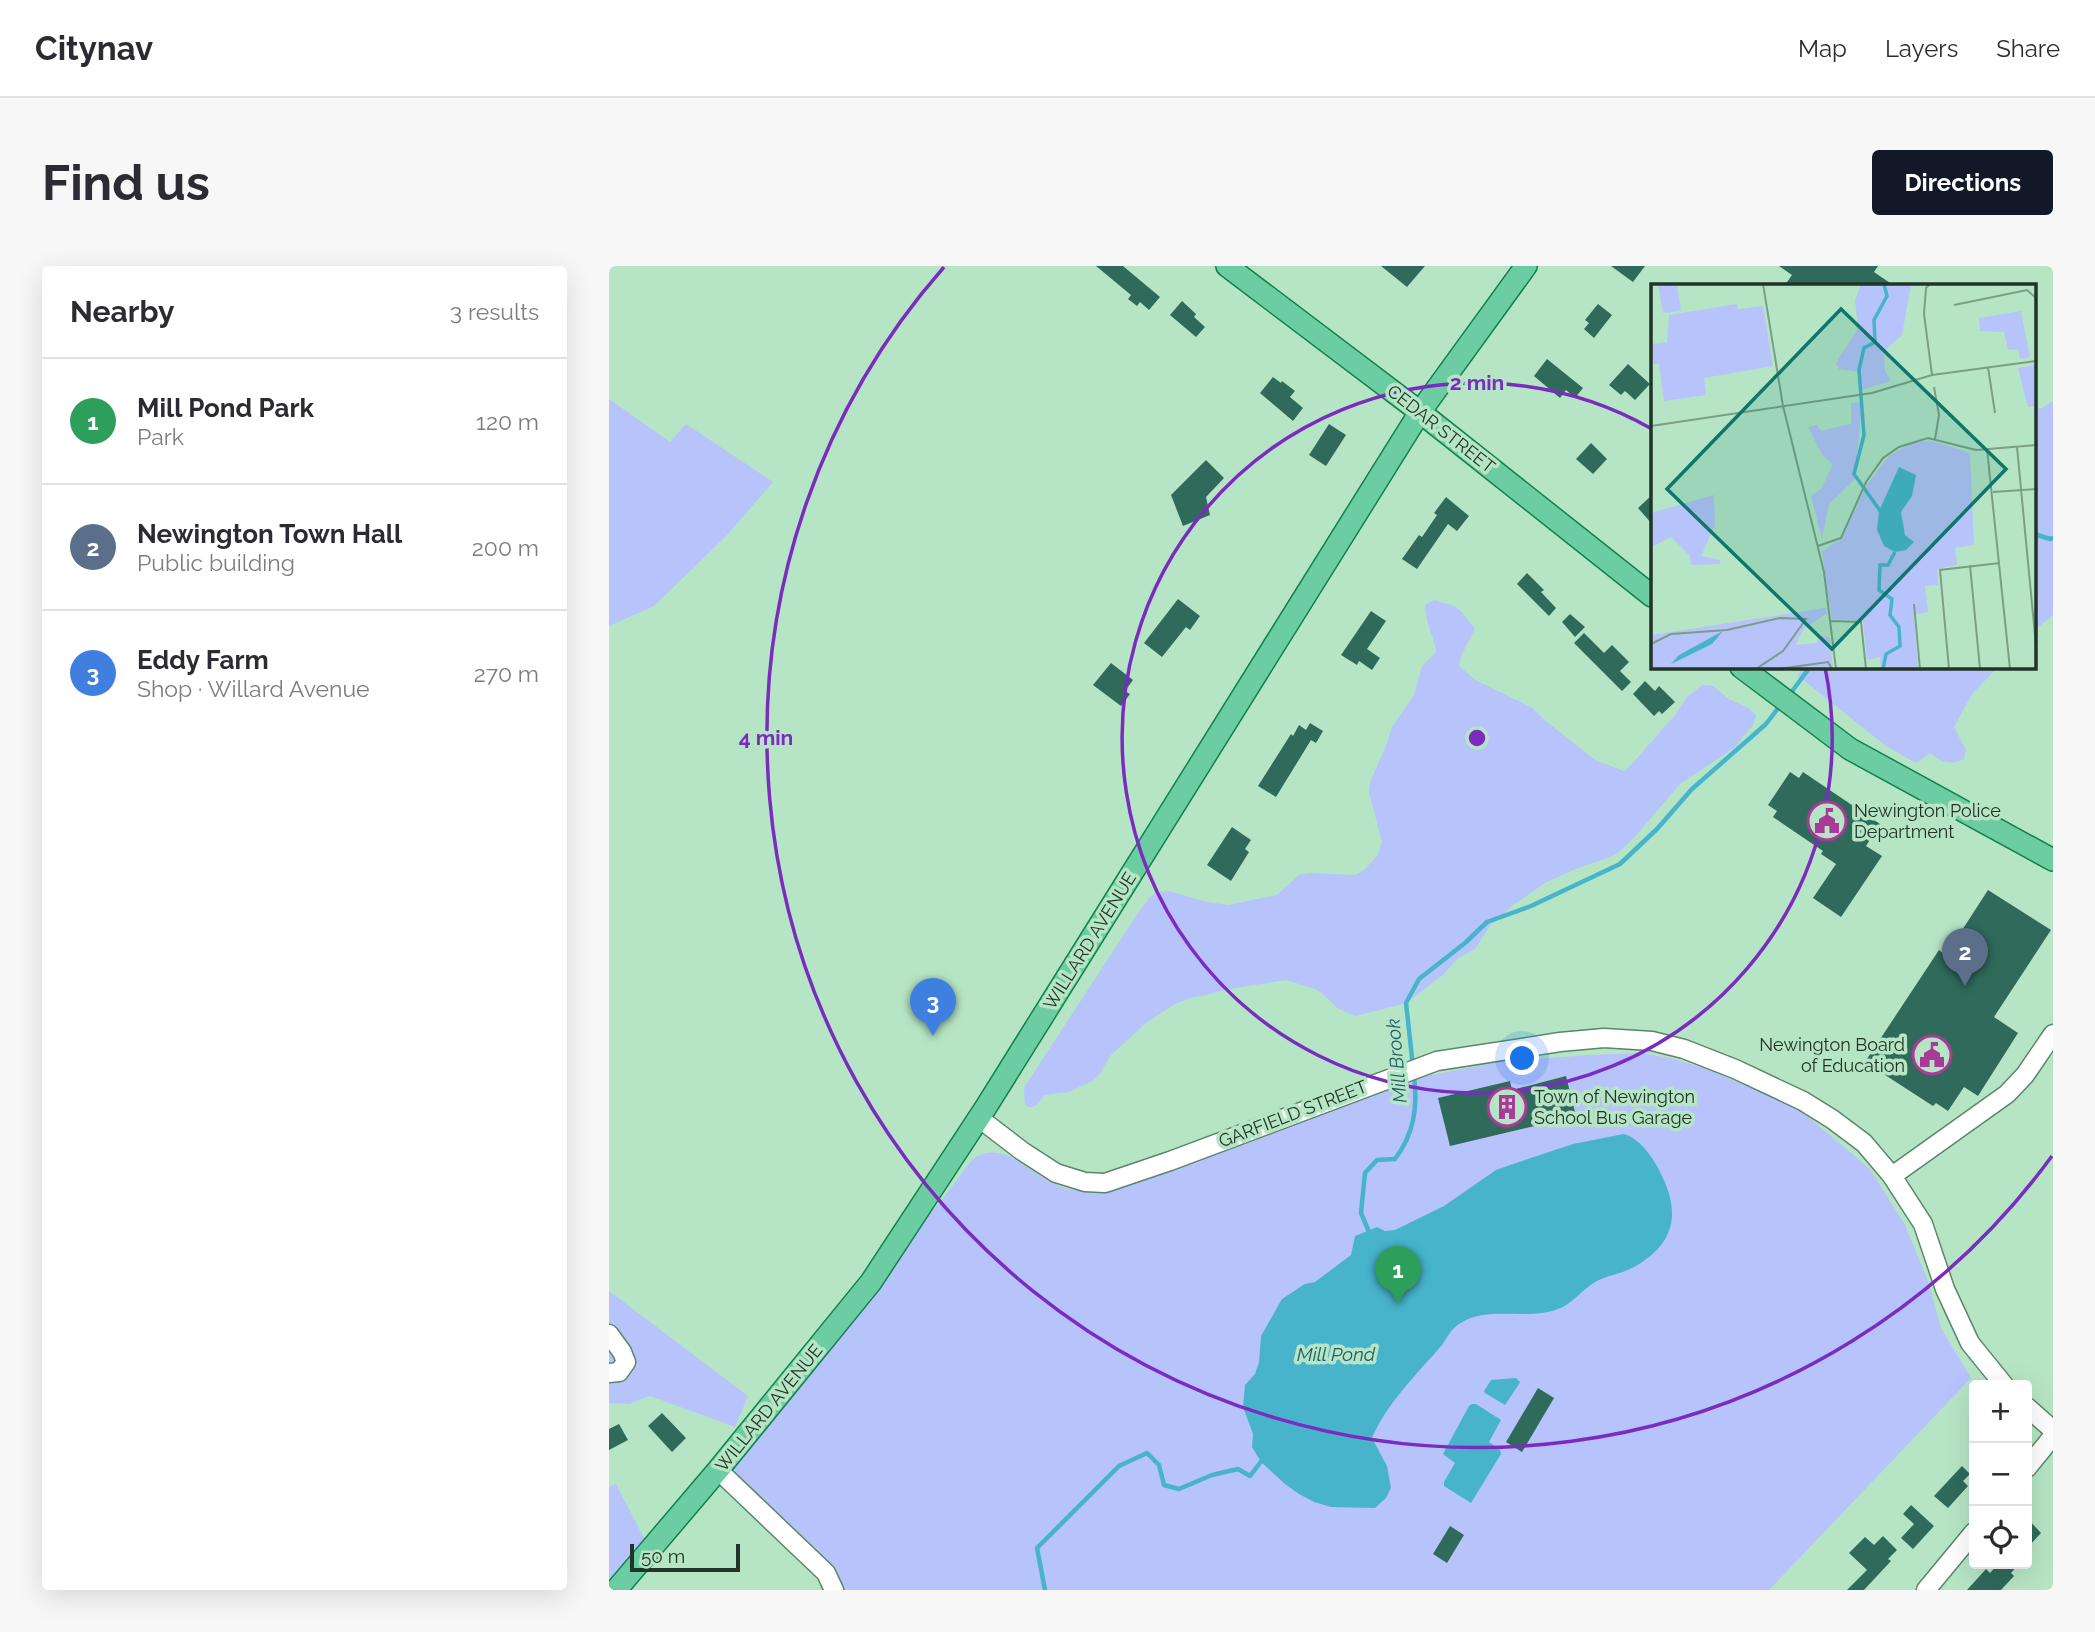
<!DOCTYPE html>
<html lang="en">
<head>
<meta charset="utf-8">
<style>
	:root { --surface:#fff; --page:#f7f7f7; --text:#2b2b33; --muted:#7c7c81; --line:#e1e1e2; --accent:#111827 }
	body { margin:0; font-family:Raleway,sans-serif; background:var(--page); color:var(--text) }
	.controls { position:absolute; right:21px; bottom:21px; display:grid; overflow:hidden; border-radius:7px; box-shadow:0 7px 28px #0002 }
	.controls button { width:63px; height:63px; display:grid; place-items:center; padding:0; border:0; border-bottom:2px solid var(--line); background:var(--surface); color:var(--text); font:35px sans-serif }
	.scale { position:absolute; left:21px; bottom:18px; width:110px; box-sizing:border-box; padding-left:7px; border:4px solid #213427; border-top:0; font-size:19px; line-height:24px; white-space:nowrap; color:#213427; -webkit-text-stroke:5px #b6e5c5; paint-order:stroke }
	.you { position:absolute; left:914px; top:793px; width:24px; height:24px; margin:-18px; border:5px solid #fff; border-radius:50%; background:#1a73e8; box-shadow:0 0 0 10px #1a73e833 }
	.badge { display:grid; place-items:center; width:46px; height:46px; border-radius:50%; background:var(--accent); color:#fff; font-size:23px; font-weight:700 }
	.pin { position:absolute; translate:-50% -58px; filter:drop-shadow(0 2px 4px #0008) }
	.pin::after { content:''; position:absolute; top:37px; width:24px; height:21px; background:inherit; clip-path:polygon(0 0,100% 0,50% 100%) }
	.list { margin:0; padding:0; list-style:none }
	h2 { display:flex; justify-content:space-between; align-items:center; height:91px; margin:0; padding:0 28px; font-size:30px }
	h2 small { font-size:23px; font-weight:400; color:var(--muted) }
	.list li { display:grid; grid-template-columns:46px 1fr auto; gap:21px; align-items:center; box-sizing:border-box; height:126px; padding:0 28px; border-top:2px solid var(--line) }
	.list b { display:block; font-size:26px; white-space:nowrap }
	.list p { margin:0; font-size:23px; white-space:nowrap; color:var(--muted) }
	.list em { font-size:23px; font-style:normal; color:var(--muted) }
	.icon { flex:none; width:38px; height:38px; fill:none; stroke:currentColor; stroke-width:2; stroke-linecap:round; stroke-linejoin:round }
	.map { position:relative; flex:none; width:1444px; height:1324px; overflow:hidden; border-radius:7px }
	header { display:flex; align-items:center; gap:42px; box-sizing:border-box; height:98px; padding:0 35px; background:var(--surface); border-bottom:2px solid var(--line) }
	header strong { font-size:33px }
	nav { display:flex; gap:38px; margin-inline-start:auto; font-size:24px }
	.intro { display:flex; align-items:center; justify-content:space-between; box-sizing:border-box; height:168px; padding:0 42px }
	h1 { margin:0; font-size:49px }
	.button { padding:18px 32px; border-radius:7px; background:var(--accent); color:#fff; font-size:24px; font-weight:700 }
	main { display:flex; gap:42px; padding:0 42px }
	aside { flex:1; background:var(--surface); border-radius:7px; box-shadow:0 7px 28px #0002 }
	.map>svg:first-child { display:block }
	.green { fill:#b7c3fb }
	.water { fill:#47b4cc }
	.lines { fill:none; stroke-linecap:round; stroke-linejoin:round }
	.stream { stroke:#47b4cc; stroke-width:4.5 }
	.building { fill:#2f6a5b }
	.minor-casing { stroke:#5a8669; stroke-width:21 }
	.major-casing { stroke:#11814d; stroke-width:24 }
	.minor { stroke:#fff; stroke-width:18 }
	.major { stroke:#6bcda1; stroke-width:21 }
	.ring { fill:none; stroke:#7b2cbf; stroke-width:3.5 }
	.labels { text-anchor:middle; stroke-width:7; stroke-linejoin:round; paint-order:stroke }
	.street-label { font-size:18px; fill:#213427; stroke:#b6e5c5 }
	.poi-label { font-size:18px; fill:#213427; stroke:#b6e5c5; text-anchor:start }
	.water-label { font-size:19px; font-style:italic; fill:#215c69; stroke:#b6e5c5 }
	.inset-river { fill:none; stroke:#47b4cc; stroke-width:3.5 }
	.inset-road { fill:none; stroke:#7a9e86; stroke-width:2 }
	.view { fill:#0f766e; fill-opacity:0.15; stroke:#0f766e; stroke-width:3.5 }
	.inset-edge { fill:none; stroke:#213427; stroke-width:3.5 }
	.centre { fill:#7b2cbf; stroke:#b6e5c5; stroke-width:3.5 }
	.ring-label { font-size:21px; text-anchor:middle; font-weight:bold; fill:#7b2cbf; stroke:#b6e5c5; stroke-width:7; stroke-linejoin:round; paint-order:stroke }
</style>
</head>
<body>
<header>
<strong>Citynav</strong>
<nav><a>Map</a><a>Layers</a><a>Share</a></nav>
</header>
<div class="intro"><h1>Find us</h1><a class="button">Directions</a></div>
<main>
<aside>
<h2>Nearby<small>3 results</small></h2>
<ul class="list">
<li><span class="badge" style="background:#2e9e5b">1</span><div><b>Mill Pond Park</b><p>Park</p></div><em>120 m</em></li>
<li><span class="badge" style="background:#5c6f8a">2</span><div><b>Newington Town Hall</b><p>Public building</p></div><em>200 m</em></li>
<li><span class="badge" style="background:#3f7fe0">3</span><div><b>Eddy Farm</b><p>Shop · Willard Avenue</p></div><em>270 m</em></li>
</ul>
</aside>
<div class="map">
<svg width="1444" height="1324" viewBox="0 0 1444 1324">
	<rect width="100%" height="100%" fill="#b6e5c5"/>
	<g class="green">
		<polygon points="0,133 61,176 77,158 164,216 118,269 45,340 0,360"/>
		<polygon points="1444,135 1444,349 1425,365 1425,143 1433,142"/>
		<path d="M825 334 845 340 853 346 866 363 852 390 850 400 866 414 922 441 937 455 986 494 1015 505 1022 499 1067 448 1078 431 1093 419 1104 420 1120 433 1139 442 1147 449 1144 459 1125 482 1071 518 1025 572 1010 586 1001 591 964 604 936 617 903 640 881 660 866 683 848 693 835 708 804 732 794 738 746 750 728 742 714 728 706 723 677 714 615 724 594 730 584 731 566 738 537 757 501 790 491 808 483 815 460 826 435 829C430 837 426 845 416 839L415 825 416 820 529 647 540 632 548 626 559 625 598 636 619 639 668 629 690 609 700 607 746 609 755 604 768 590 773 576 760 526 761 516 777 480 783 461 805 429 813 400 827 386C825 370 816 356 816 339Z"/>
		<path d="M1196 401H1389L1363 428 1345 461 1357 484 1355 493C1342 499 1332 497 1321 487L1307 497 1277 480 1188 409Z"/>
		<path d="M1032 787 1062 792 1097 803 1189 842 1261 903 1296 959 1319 1015 1332 1062 1362 1112 1160 1324H232L228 1304 122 1205 364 893C395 872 420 908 448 919 467 927 488 927 508 923L812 811 890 796 979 789Z"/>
		<polygon points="0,1025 139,1130 126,1161 41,1130 20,1138 0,1137"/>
		<polygon points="7,1218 36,1274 0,1313 0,1221"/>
	</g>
	<g class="water">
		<path d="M1015 868C1032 873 1046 894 1053 910 1073 951 1063 981 1023 1002 1012 1008 999 1009 988 1015 974 1022 964 1038 949 1043 918 1055 878 1039 850 1058 842 1063 838 1072 833 1079 808 1108 778 1137 763 1172L778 1200 782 1222 777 1232 766 1242 722 1241 705 1236 690 1228 676 1218 652 1196 643 1181 644 1168 634 1141 636 1119 646 1108 650 1096 652 1070 673 1033 696 1018 706 1016 742 989 746 970 768 961 776 965 786 964 835 940 887 904 907 897 964 878Z"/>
		<polygon points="907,1112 911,1116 910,1118 896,1139 876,1127 875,1125 882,1114"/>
		<polygon points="863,1138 867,1138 892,1154 880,1176 891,1184 892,1188 862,1237 835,1220 835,1216 846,1197 834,1188 860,1140"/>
	</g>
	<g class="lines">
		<g class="stream">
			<polyline points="1425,268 1441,273 1444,272"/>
			<polyline points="1181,428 1201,401"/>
			<polyline points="804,801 797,737 810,713 856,677 878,656 922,640 1011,598 1048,563 1083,523 1157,458 1173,437"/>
			<path d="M761 968 752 947 756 907 768 894 786 893C805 868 809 841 805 810"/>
			<polyline points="436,1324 428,1282 510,1200 538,1187 550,1199 555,1219 570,1223 603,1209 629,1203 641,1210 654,1193"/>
		</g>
	</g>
	<g class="building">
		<polygon points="487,0 514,0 551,31 540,44 531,36 528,40 519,33 522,29"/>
		<polygon points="772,0 816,0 798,21"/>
		<polygon points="1002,0 1036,0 1024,16"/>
		<polygon points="1170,0 1269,0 1265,6 1284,19 1176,19 1183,9"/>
		<polygon points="573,35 587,48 585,51 596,61 587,71 561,49"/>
		<polygon points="989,38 1003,49 985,72 975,63 980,57 976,54"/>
		<polygon points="938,93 974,122 966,132 957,124 951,132 925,110"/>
		<polygon points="1019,98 1041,118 1026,134 1016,125 1012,129 1000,119"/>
		<polygon points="664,111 672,117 673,115 686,125 681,131 694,142 684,155 651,127"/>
		<polygon points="720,158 737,169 717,200 700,189"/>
		<polygon points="982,177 998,193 984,208 967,193"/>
		<polygon points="597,194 615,212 597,231 601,249 574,260 562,229"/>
		<polygon points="1043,229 1043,258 1029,242"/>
		<polygon points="837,231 860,250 848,265 839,258 808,303 793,293 810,269 813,271 828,249 825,247"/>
		<polygon points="918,307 935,324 932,326 947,342 940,350 908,318"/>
		<polygon points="569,333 591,350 581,364 577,361 553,391 535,377"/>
		<polygon points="762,345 777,355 758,383 771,392 763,404 750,395 748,399 732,389"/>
		<polygon points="961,348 976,361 966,371 953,356"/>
		<polygon points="975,367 995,387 1003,379 1020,396 1011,405 1022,416 1013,425 965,377"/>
		<polygon points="502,397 524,414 516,425 521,428 512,440 484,419"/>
		<polygon points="1036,415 1046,425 1050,420 1066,436 1053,448 1050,445 1045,450 1024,428"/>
		<polygon points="701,457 714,465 707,477 702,474 667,531 649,520 682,468 684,470 690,459 697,464"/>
		<polygon points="1181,506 1190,512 1194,506 1271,558 1257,580 1273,590 1232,651 1204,632 1227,598 1212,588 1214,585 1164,551 1168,545 1159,539"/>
		<polygon points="623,561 642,574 636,583 640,586 622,615 598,599"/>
		<polygon points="1379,624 1442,664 1385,751 1409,767 1369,830 1355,821 1339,845 1327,837 1324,840 1256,796 1330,684 1337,689"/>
		<polygon points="957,810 967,850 841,880 829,832 901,815 903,824"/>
		<polygon points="929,1122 945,1132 913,1186 897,1176"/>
		<polygon points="53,1147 77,1172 63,1186 39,1160"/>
		<polygon points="10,1158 19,1174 0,1184 0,1163"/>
		<polygon points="1353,1200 1361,1208 1354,1215 1359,1220 1339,1242 1325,1230"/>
		<polygon points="1302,1239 1325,1260 1304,1283 1292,1272 1305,1258 1294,1248"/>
		<polygon points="1418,1252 1432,1267 1418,1282"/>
		<polygon points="841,1260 855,1269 838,1297 824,1288"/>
		<polygon points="1274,1270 1288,1284 1279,1293 1282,1295 1255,1324 1238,1324 1258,1304 1240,1287 1256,1271 1265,1279"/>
		<polygon points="1389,1298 1410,1298 1402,1307 1405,1310 1392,1324 1358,1324 1377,1303 1381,1307"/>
	</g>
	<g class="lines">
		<defs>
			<g id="minor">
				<polyline points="370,852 413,885 447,907 476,916 496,917 561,895 828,795 951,776 995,772 1043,775 1075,783 1126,803 1194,835 1223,853 1255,877 1283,910 1314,958 1336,1023 1361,1077 1395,1119"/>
				<polyline points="1283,910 1398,828 1416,809 1444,768"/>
				<polyline points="0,1068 13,1086 17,1096 10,1106 0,1107"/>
				<polyline points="1418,1141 1444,1164"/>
				<polyline points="1418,1202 1444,1170"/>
				<polyline points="109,1204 217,1307 225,1324"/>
				<polyline points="1317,1324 1365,1266"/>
			</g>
			<g id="major">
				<polyline points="618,0 811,146 1043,330"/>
				<polyline points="1132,401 1241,483 1444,594"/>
				<polyline points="7,1324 109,1204 262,1016 377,841 811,146 917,0"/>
			</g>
		</defs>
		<use href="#minor" class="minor-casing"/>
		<use href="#major" class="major-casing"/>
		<use href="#minor" class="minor"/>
		<use href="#major" class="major"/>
	</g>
	<g class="ring">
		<path d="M1216 401A355 355 0 1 1 1043 163"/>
		<path d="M1443 890A711 711 0 1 1 335 1"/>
	</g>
	<defs>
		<symbol id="civic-ring" viewBox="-11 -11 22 22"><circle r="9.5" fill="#b6e5c5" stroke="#a93a97" stroke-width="1.5"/><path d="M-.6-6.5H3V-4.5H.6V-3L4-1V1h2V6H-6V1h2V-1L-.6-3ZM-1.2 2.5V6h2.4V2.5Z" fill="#a93a97"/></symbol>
		<symbol id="building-ring" viewBox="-11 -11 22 22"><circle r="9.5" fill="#b6e5c5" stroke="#a93a97" stroke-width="1.5"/><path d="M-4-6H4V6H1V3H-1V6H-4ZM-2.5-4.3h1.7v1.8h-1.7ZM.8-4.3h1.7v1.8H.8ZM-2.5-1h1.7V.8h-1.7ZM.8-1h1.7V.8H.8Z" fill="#a93a97"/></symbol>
	</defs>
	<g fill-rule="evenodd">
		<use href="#civic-ring" x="1196" y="533" width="44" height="44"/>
		<use href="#civic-ring" x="1301" y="767" width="44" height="44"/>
		<use href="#building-ring" x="876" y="819" width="44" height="44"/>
	</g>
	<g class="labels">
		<g class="street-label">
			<text transform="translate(832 163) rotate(38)" y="6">CEDAR STREET</text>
			<text transform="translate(481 675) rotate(-58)" y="6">WILLARD AVENUE</text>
			<text transform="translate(684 848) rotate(-21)" y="6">GARFIELD STREET</text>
			<text transform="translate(160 1142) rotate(-51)" y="6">WILLARD AVENUE</text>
		</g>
		<g class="poi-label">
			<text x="1245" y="551">Newington Police<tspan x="1245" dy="21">Department</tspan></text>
			<text x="1296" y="785" text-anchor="end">Newington Board<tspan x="1296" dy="21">of Education</tspan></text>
			<text x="925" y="837">Town of Newington<tspan x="925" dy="21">School Bus Garage</tspan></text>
		</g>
		<g class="water-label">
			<text transform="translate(787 795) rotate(-95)" y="7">Mill Brook</text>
			<text x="727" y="1095">Mill Pond</text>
		</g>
	</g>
	<g transform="translate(1042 18)">
		<rect width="385" height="385" fill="#b6e5c5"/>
		<path d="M7 0H26L30 27 12 29ZM210 0H260L251 51 233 67 234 87 240 97 210 106 209 88 188 85 185 79 207 44 204 16ZM86 20 87 25 112 22 122 82 53 94 55 111 13 117 8 80H0V60L16 58 18 31ZM370 27 379 73 369 75 367 65 357 66 353 48 329 47 328 34ZM385 81V122L377 123 367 84ZM211 118 204 195 178 220 171 254 160 212 170 205 182 180 172 172 157 143 166 141 170 147 200 140V119ZM281 157 319 169 323 261 304 264 306 281 286 285 287 301 274 302 277 328 263 331 267 385H230L229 373 216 376 212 337 181 335 171 267 191 255 215 202 239 171 264 158ZM63 211 64 241 50 272 69 276V280L40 281 39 272 20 253 0 263V229ZM174 324 176 329 152 346 145 361 166 359 169 351 179 354 182 385H0V351Z" fill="#b7c3fb"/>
		<path d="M248 183 265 191 261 212 250 228 254 251 263 258 255 266 244 268 233 262 226 246 228 227ZM72 347 61 360 20 380 28 371Z" fill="#47b4cc"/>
		<path class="inset-river" d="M230 228 203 190 213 151 208 86 213 64 224 58 223 36 236 12 233 0M232 385 235 370 249 362 248 343 239 331 241 315 228 306 229 281H237L244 268"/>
		<path class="inset-road" d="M112 0 132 122 173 288 185 385M279 0 275 4 273 30 281 91M303 21 376 6 385 14M337 83 344 129M283 103 288 131 284 155M0 142 221 109 281 91 385 77M366 163 385 362M336 165 359 385M342 208 385 205M167 262 190 254 215 198 232 174 248 163 277 154 325 166 385 161M319 281 329 385M263 320 269 385M179 337 210 338 215 385M0 360 20 350 76 346 129 334 155 335 132 367 105 385M127 385 177 378 181 385M298 385 289 286 349 279"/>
		<path class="view" d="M190 25 355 185 181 365 16 205Z"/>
		<rect width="385" height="385" class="inset-edge"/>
	</g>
	<circle cx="868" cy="472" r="10" class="centre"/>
	<g class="ring-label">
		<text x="868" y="124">2 min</text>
		<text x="157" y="479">4 min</text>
	</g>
</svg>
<div class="controls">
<button>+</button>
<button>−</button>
<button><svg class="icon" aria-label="locate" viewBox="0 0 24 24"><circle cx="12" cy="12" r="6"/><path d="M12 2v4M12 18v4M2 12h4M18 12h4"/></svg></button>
</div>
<div class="scale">50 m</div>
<div class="you"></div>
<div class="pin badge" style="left:789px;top:1038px;background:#2e9e5b">1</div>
<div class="pin badge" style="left:1356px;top:720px;background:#5c6f8a">2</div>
<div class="pin badge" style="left:324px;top:770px;background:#3f7fe0">3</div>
</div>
</main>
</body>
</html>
